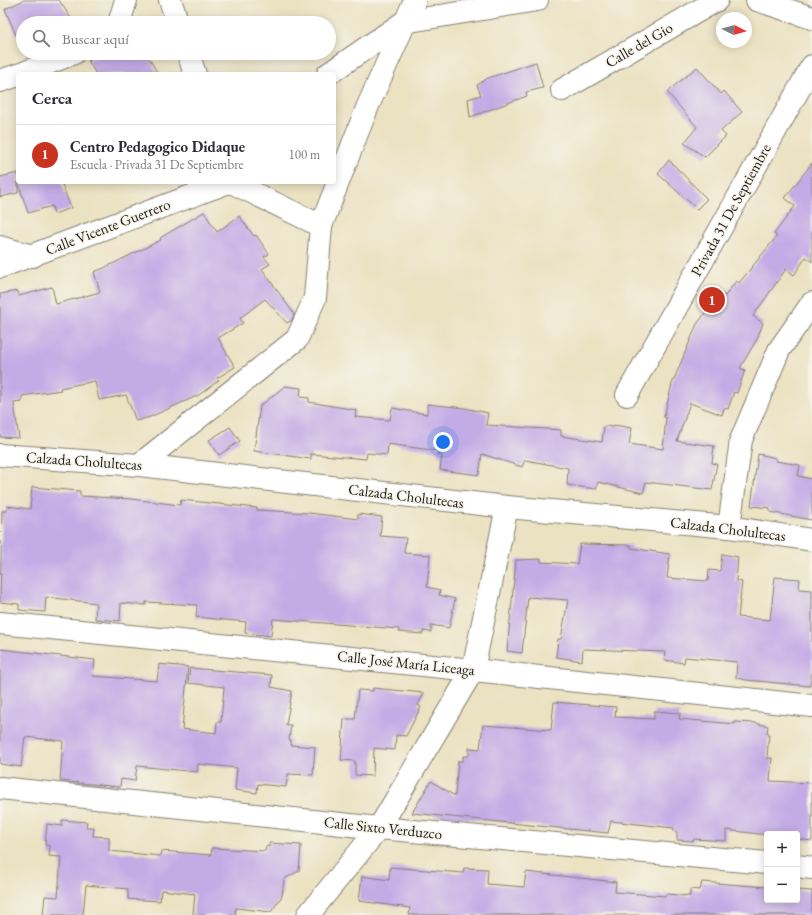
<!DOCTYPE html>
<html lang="es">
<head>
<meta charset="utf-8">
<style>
	:root { --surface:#fff; --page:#f2f2f3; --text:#2b2b33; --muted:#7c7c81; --line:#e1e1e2; --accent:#c8321e }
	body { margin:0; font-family:"EB Garamond",serif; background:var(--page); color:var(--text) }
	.controls { position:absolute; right:12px; bottom:12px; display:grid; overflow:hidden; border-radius:4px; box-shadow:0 2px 10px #0003 }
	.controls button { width:36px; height:36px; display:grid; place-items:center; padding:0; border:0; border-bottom:1px solid var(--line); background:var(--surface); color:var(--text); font:20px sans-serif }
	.compass { position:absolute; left:716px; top:12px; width:36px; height:36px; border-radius:50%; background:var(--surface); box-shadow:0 2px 10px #0003; rotate:96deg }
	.you { position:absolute; left:443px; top:442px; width:14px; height:14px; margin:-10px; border:3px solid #fff; border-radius:50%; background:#1a73e8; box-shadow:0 0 0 6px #1a73e833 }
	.badge { display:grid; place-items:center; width:26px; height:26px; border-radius:50%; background:var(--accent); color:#fff; font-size:13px; font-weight:700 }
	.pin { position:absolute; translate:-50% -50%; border:2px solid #fff; box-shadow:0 1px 4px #0006 }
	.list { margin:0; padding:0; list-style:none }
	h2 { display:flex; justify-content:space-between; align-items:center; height:52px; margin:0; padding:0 16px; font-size:17px }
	h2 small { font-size:13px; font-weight:400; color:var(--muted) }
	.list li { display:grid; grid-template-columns:26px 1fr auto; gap:12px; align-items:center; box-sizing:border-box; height:60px; padding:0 16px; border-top:1px solid var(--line) }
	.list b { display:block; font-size:15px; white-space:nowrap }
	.list p { margin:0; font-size:13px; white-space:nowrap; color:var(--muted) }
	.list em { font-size:13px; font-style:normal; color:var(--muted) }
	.icon { flex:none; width:22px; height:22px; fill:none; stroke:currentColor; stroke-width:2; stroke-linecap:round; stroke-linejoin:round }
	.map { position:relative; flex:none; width:812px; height:915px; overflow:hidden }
	.search { position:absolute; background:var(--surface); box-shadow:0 2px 10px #0003; left:16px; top:16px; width:320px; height:44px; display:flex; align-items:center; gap:10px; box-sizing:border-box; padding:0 14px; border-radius:22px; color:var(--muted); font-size:15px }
	.panel { position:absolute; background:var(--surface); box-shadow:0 2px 10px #0003; left:16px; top:72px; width:320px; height:112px; border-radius:4px }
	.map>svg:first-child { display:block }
	.building { fill:#c3abe6 }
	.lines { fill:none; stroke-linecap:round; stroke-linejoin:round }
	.minor-casing { stroke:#847f6f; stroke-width:24 }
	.minor { stroke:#fff; stroke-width:22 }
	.labels { text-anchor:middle; stroke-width:3; stroke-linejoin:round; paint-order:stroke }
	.street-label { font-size:15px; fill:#1c1c1c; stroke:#f7f3e8 }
</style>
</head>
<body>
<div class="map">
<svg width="812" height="915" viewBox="0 0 812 915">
	<rect width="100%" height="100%" fill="#f7f3e8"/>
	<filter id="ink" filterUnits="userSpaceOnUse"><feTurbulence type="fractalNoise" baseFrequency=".025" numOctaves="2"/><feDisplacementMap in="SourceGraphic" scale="8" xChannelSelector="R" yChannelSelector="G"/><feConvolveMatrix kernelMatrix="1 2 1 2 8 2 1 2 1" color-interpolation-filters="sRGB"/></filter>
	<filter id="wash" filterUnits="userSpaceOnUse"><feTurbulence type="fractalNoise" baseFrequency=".012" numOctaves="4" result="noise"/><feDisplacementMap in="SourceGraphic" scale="16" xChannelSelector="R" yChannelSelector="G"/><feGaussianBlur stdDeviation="0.9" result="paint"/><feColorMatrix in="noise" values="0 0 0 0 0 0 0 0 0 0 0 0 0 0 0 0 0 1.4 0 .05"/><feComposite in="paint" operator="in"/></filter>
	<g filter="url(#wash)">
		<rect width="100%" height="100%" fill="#ebe2c2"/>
		<g id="blocks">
			<g class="building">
				<polygon points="24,0 59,0 74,23 23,23 23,31 16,35 5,9"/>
				<polygon points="101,53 146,53 158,74 96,74 88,61"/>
				<polygon points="536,62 543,88 526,92 527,96 470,117 468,99 481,95 477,85 488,78"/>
				<polygon points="697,67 721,94 724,91 742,112 721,131 726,136 705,157 684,143 697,127 667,92"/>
				<polygon points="669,160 707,199 697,209 658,174"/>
				<polygon points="812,163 812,262 806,257 794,275 786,269 753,316 763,323 757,339 740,368 745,370 737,393 734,392 728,409 724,408 722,415 690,403 677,441 714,446 712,463 717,464 712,490 646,482 643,493 598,482 596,489 567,485 568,468 525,460 522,467 482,454 479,475 440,470 442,455 437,454 438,451 388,444 387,455 367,453 366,459 311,454 311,459 254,451 260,406 285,386 301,388 300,397 309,398 309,402 356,410 355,417 390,420 392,408 427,414 427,404 465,408 488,413 486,425 561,430 561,436 602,442 604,426 614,427 614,425 632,428 629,444 663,449 666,418 664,417 672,384 697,324 720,293 725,296 736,281 739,283 777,236 774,234 795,206 785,198"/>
				<polygon points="18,173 18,193 0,197 0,177"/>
				<polygon points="18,182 61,182 71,208 54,214 52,206 28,213"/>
				<polygon points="204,212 217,232 239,216 254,236 256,235 269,254 264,257 270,264 262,269 294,314 292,320 287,323 265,299 240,318 243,323 218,338 235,367 217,378 219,380 199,395 150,417 136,421 126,395 99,400 95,381 60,388 61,390 22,396 22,402 14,403 19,438 0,437 0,294 18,291 19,296 52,287 56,304 100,292 94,272 104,268 161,240 160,238"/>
				<polygon points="230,427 240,441 219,455 209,440"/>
				<polygon points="758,454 776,458 776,461 800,465 798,476 812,479 812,520 770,512 770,508 751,506"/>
				<polygon points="32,487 80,491 80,496 131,499 180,505 181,500 257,508 257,510 309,513 358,519 358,514 382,517 380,536 406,538 404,553 430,555 427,587 440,590 439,595 455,599 449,628 431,625 431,632 423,631 423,634 399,632 399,629 273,619 271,636 245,633 246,622 196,617 197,605 146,602 146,605 121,603 120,621 95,619 96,603 46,597 45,612 19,610 19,604 0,602 2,511 7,511 7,506 30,509"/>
				<polygon points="580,544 631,545 631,548 670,554 667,578 708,581 709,570 720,571 722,554 738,557 736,581 742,582 738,617 770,620 775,577 800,579 799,589 812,590 812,667 810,686 746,680 736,678 737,662 685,657 684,663 664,660 665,652 583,649 582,661 556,657 558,639 561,639 568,600 528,597 522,653 507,651 516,560 541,559 541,562 577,564"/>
				<polygon points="0,649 95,660 93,676 157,681 159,664 188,667 182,729 216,733 217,722 221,722 224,687 188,683 190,668 272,675 271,687 292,691 286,725 291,725 289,740 291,740 291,745 315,747 313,775 288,774 286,787 258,784 257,793 235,790 237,768 198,764 197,772 137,766 135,781 121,779 120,787 60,781 63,741 25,737 21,767 0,764"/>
				<polygon points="373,688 424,693 418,705 421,707 406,736 396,735 395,750 374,748 373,776 355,775 355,761 341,760 344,719 355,719 358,690 373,691"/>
				<polygon points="554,702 616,707 615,717 654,719 654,711 680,713 679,719 735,724 735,722 755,723 768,726 767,733 769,733 767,758 772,758 770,781 812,783 812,841 797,839 797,834 767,835 726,830 726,841 694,839 693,841 677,840 677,832 673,831 674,828 611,821 608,833 412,813 431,781 455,796 458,761 463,761 463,756 469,756 469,748 480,749 483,725 551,730"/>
				<polygon points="62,820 87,822 86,827 94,827 93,836 109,837 109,851 160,856 161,851 211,855 212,848 265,851 266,846 269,847 269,843 301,845 299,871 284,879 282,896 271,912 236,908 235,915 193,915 195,894 161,890 160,901 128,899 128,889 86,885 83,915 43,915 45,896 58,897 61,857 49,856 50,846 45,845 47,824 62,826"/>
				<polygon points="390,867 463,873 464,868 488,869 487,884 524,887 526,872 616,882 615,892 665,896 666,894 690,896 690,889 700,890 702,882 767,887 767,900 797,900 797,890 812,891 812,915 409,915 410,908 359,901 362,876 389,880"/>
			</g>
		</g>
	</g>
	<g filter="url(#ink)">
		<use href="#blocks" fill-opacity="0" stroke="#847f6f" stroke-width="1"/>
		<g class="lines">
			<defs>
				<g id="minor">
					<polyline points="170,0 178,23"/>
					<polyline points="757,0 812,18"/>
					<polyline points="119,23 126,0"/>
					<polyline points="188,53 195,74"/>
					<polyline points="21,74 74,53"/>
					<polyline points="328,74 404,22 537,0"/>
					<polyline points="0,81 18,75"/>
					<polyline points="562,90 717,0"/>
					<polyline points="231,182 321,226"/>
					<polyline points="0,247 33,256"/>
					<polyline points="0,267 229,182"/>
					<polyline points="627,395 812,66"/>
					<polyline points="0,455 139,465 507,507 729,527 812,540"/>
					<polyline points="139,465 297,339 315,298 321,226 367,108 415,0"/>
					<polyline points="729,527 741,440 779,350 812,303"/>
					<polyline points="0,623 473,670 812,706"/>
					<polyline points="0,788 379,828 767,863"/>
					<polyline points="797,866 812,868"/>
					<polyline points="308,915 379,828 473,670 507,507"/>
				</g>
			</defs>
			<use href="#minor" class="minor-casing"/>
			<use href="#minor" class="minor"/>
		</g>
	</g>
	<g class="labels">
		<g class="street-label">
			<text transform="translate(639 45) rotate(-30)" y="5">Calle del Gio</text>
			<text transform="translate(731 210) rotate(-61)" y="5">Privada 31 De Septiembre</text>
			<text transform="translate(108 227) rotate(-21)" y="5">Calle Vicente Guerrero</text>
			<text transform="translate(84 461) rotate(4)" y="5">Calzada Cholultecas</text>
			<text transform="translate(406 496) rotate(7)" y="5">Calzada Cholultecas</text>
			<text transform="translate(728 529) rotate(7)" y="5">Calzada Cholultecas</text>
			<text transform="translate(406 663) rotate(6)" y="5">Calle José María Liceaga</text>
			<text transform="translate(383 828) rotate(6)" y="5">Calle Sixto Verduzco</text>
		</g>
	</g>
</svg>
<div class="controls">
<button>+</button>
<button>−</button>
</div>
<svg class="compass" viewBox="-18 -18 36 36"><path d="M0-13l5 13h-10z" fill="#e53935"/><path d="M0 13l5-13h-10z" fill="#7c7c81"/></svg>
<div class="you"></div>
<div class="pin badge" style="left:712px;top:300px">1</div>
<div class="search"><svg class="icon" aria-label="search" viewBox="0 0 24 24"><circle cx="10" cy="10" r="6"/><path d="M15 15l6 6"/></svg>Buscar aquí</div>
<section class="panel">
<h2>Cerca<small></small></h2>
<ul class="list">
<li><span class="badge">1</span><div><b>Centro Pedagogico Didaque</b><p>Escuela · Privada 31 De Septiembre</p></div><em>100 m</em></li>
</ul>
</section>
</div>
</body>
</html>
